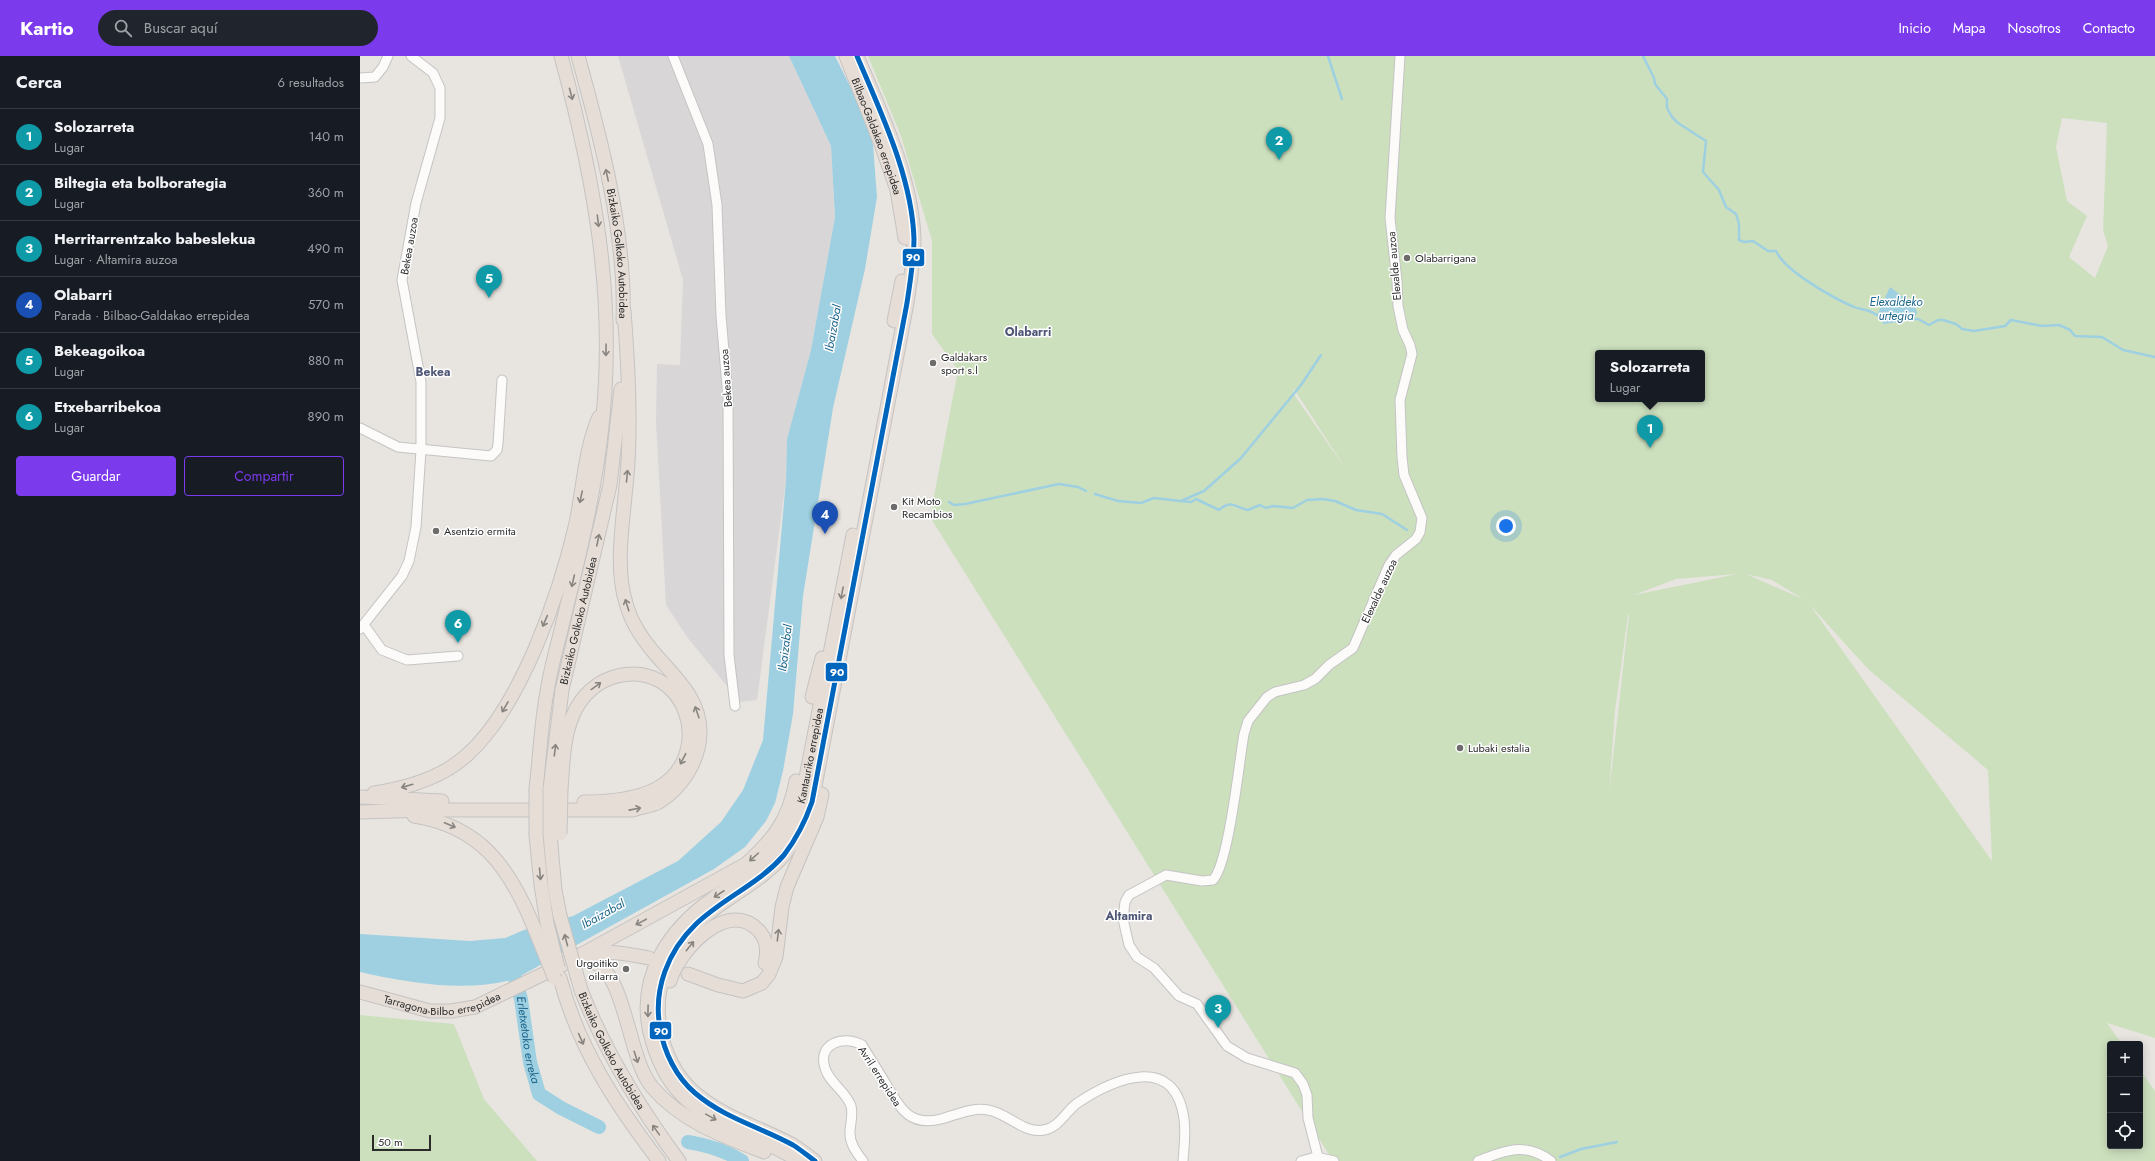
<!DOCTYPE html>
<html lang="es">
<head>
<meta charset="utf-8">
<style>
	:root { --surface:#171b24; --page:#20242c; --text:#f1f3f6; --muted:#9ea1a6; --line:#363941; --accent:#7c3aed }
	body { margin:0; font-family:Jost,sans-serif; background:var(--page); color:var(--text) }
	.controls { position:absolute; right:12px; bottom:12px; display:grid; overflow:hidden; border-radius:4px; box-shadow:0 2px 10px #0003 }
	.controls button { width:36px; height:36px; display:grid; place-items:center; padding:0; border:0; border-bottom:1px solid var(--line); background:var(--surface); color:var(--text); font:20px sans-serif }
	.scale { position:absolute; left:12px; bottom:10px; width:59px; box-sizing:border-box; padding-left:4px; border:2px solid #2b2b2b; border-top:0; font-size:11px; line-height:14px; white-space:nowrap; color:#2b2b2b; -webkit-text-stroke:3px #fff; paint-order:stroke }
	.you { position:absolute; left:1146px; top:470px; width:14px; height:14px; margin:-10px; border:3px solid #fff; border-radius:50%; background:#1a73e8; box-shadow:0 0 0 6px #1a73e833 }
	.badge { display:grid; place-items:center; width:26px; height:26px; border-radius:50%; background:var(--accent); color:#fff; font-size:13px; font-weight:700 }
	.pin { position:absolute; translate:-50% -33px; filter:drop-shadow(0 1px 2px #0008) }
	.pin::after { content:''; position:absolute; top:21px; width:14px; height:12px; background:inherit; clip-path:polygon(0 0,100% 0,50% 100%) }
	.popup { position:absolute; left:1235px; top:294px; width:110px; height:52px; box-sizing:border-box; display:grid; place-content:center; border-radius:4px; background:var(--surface); filter:drop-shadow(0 1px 3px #0005); font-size:13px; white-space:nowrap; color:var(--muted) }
	.popup b { font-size:15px; color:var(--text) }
	.popup::after { content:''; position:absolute; left:50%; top:100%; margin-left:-8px; border:8px solid transparent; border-top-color:var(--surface) }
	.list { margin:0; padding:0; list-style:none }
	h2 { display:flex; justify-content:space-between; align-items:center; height:52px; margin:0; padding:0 16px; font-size:17px }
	h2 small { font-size:13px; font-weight:400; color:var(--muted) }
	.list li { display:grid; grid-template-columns:26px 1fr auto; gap:12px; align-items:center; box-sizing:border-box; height:56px; padding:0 16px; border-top:1px solid var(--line) }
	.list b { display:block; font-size:15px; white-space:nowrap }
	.list p { margin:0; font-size:13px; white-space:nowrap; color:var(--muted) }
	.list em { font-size:13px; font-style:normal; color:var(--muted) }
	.actions { display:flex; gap:8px; padding:12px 16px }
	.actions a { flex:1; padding:9px 0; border:1px solid var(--accent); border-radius:4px; text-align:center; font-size:14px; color:var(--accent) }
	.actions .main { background:var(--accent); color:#fff }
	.icon { flex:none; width:22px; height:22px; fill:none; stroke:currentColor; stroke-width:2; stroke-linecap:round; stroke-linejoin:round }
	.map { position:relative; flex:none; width:1795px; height:1105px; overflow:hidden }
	header { display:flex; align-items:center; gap:24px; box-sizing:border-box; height:56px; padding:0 20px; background:var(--accent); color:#fff }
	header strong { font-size:19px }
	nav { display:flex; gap:22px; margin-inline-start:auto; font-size:14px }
	.search { width:280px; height:36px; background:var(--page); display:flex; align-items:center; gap:10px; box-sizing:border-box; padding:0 14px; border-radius:22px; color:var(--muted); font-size:15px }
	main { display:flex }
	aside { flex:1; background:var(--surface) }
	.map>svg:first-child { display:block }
	.industrial { fill:#d9d6d8 }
	.green { fill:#cce0be; fill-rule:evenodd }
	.water { fill:#9ed0e1 }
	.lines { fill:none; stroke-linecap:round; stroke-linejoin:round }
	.stream { stroke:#9ed0e1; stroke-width:2.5 }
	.river { stroke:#9ed0e1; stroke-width:14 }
	.minor-casing { stroke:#c4c4c3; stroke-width:11 }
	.highway-casing { stroke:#c5c3c2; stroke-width:15 }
	.minor { stroke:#fcfbfa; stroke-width:9 }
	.highway { stroke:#e6ddd6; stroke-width:13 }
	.highway-bridge-casing { stroke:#c5c3c2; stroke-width:15; stroke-linecap:butt }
	.highway-bridge { stroke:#e6ddd6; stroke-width:13 }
	.bus-1-casing { stroke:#fff; stroke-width:8 }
	.bus-1 { stroke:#0065bd; stroke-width:5 }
	.oneway { stroke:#888480 }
	.poi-dot { fill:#6d6c6b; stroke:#fff; stroke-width:1.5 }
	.labels { text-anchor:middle; stroke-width:3; stroke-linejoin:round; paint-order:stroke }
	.street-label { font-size:11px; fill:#2b2b2b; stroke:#fff }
	.poi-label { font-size:11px; fill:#2b2b2b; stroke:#fff; text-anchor:start }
	.water-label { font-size:12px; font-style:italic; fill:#1d668c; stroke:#fff }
	.neighbourhood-label { font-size:12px; font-weight:bold; fill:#505776; stroke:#fff }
	.line-badge { stroke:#fff; stroke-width:1.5 }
	.badge-label { font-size:11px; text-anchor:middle; font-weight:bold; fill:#fff }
</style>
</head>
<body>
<header>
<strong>Kartio</strong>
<div class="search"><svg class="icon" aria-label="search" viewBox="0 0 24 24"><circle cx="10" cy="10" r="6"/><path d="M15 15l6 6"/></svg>Buscar aquí</div>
<nav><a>Inicio</a><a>Mapa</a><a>Nosotros</a><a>Contacto</a></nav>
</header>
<main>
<aside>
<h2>Cerca<small>6 resultados</small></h2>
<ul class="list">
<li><span class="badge" style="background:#0f9aa8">1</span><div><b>Solozarreta</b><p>Lugar</p></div><em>140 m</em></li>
<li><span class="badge" style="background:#0f9aa8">2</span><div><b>Biltegia eta bolborategia</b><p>Lugar</p></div><em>360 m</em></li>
<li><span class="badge" style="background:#0f9aa8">3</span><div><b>Herritarrentzako babeslekua</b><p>Lugar · Altamira auzoa</p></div><em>490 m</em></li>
<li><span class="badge" style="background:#1a4fb4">4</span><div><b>Olabarri</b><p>Parada · Bilbao-Galdakao errepidea</p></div><em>570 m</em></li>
<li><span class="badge" style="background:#0f9aa8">5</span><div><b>Bekeagoikoa</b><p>Lugar</p></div><em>880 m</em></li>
<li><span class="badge" style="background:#0f9aa8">6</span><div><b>Etxebarribekoa</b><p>Lugar</p></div><em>890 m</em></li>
</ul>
<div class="actions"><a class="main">Guardar</a><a>Compartir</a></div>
</aside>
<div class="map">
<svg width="1795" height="1105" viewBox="0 0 1795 1105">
	<rect width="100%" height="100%" fill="#e8e5e1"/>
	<polygon class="industrial" points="258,0 429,0 471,90 475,161 451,294 427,383 426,424 397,644 380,646 327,581 306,549 296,366 297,308 320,309 323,224"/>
	<g class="green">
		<path d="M508 0H1280L1281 2V0H1795V982L1747 967 1762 988H1750V1090H1780V1014L1795 1035V1105H973L570 461 598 314 572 278V185L541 80ZM1702 62 1747 67 1743 174 1748 190 1735 222 1709 201 1727 160 1707 145 1696 91ZM1238 297H1342V343H1238ZM934 333 987 415 933 337ZM1377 518 1274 539 1316 523ZM1386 518 1412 524 1443 543ZM1450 549 1508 613 1628 714 1632 805ZM1268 559H1269L1249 737 1255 655Z"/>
		<polygon points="0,959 94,968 124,1043 177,1105 0,1105"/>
	</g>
	<g class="water">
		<path d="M429 0H475L504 58 513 89 517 141 505 213 473 352 443 540 433 658 423 715 415 747 406 765 385 791 354 813 155 923C107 937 49 927 0 916V878L110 885 145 882 164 874 213 860 318 805 361 766 383 734 403 684 426 424 427 383 451 294 475 161 471 90Z"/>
		<polygon points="1530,231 1555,250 1557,257 1553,264 1523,268 1518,257"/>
	</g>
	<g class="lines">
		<g class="stream">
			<polyline points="968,0 982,43"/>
			<path d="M1283 0 1294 22 1295 28 1307 43V52L1312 61 1318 67 1346 85 1343 116 1359 134 1366 151 1376 158 1379 168V184L1384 186 1393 185 1408 195H1416C1425 215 1473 242 1494 251 1498 253 1504 253 1509 255 1514 257 1517 260 1523 261"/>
			<polyline points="1551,263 1558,263 1569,269 1578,264 1583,264 1596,268 1602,273 1614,275 1645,270 1651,264 1682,270 1699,269 1710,274 1715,280 1742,281 1763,294 1795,301"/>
			<path d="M735 438 758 445 781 447 794 442 820 445 831 446 836 443 859 454C871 443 875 451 888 454L900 449 906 452 913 450 933 452 947 444 963 443 975 445 996 454 1022 458 1047 474"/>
			<polyline points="821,445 844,435 881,402 941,329 961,299"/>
			<polyline points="589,446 594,449 605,448 699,428 718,431 726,435"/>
			<polyline points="1200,1101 1221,1093 1257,1086"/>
		</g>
		<g class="river">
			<path id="s1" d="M151 909 161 943 170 1006 179 1038 201 1052 239 1071"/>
			<path d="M328 1086C347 1089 366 1095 382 1105"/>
		</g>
		<defs>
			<g id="minor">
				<polyline points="313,0 348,88 357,149 361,260 368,342 369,599 375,650"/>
				<polyline points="0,22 15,21 23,11 28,0"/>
				<polyline points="0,372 38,391 131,400 137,394 138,388 142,324"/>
				<polyline points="4,569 22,594 47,604 98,600"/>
				<polyline points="0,573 42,520 49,505 56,471 61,394 61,326 42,224 56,147 80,62 80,32 73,17 51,0"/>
				<path d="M958 1101 948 1062 947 1039 943 1028 935 1017 887 1002 867 990 837 948 819 940 794 912 777 901 769 889 763 863 765 846 769 839 806 819 842 825 853 824C869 807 879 706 884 678L888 665 907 641 915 636 944 629 955 623 969 609 993 592 1029 509 1036 499 1056 483 1060 476 1062 462 1044 419 1042 401 1040 344 1052 298 1050 289 1043 274 1038 250 1037 225 1030 162 1040 0"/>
				<path d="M503 1105C496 1096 489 1087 490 1074 491 1066 493 1058 491 1050 486 1035 469 1027 465 1012 457 987 484 979 502 989 510 1002 518 1015 526 1028 540 1052 549 1071 581 1063 596 1059 613 1051 628 1054 648 1057 663 1078 684 1074 699 1071 705 1057 716 1048 753 1023 815 996 824 1063 826 1077 824 1091 823 1105"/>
				<polyline points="941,1105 956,1101 974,1105"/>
				<path d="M1118 1105C1145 1094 1166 1086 1191 1105"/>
			</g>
			<g id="highway">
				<path id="s2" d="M218 0C241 83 266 177 263 264"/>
				<path id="s3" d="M486 0 521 88 537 134 545 182"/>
				<polyline points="534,265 542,225"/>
				<polyline points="452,641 462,602"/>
				<path d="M176 732C180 700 181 667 187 636 190 615 196 594 201 574 216 512 232 450 240 387 258 252 236 130 201 0"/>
				<path id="s4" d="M190 733 202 634 250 429 261 333"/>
				<path d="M201 733C203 709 203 682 213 659 221 640 237 625 257 620 326 603 357 698 298 732 276 744 249 746 224 746"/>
				<path d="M14 737C47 732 83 722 108 698 161 650 200 537 216 467 223 434 225 392 239 361"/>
				<polyline points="0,741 82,745"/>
				<path d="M0 756 70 754H273C281 751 292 750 299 746 322 732 339 705 340 678 341 644 317 623 296 599 283 584 271 567 266 547 253 507 266 448 268 406 271 355 268 305 264 255"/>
				<path d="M54 760C120 770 149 811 173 869"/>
				<polyline points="190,778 195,834 200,860"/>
				<polyline points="176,779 181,829 187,867"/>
				<path d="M227 900C248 893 268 898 289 902"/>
				<path d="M210 907C216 907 225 904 231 906 266 913 267 1001 292 1031 321 1065 362 1080 404 1096"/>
				<polyline points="328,918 358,929 383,935 402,927 409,918 416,901 422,851 427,831 457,761 462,738"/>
				<path d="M200 922C218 991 256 1049 299 1105"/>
				<path d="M310 925C319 894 369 840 400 876 408 886 408 896 405 907"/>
				<path id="s5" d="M221 934C245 996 279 1051 319 1105"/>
				<path id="s6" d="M0 936 70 955H91L115 951 204 908 386 808C414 783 429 763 436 725"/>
				<path id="s7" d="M439 1105C403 1081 357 1073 325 1042 306 1025 296 1001 290 977 277 919 310 872 355 841 367 832 381 826 393 816 417 796 433 772 442 742L493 479"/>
				<path d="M455 1105C448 1100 441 1094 433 1089 400 1071 364 1062 335 1037 316 1021 304 996 300 972 293 933 308 895 336 868 363 842 399 828 424 799 437 782 445 766 452 746L547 247C550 226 554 204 554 183 552 121 521 57 497 0"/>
			</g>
		</defs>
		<use href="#minor" class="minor-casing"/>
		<use href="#highway" class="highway-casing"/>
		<use href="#minor" class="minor"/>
		<use href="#highway" class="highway"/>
		<defs>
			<g id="highway-bridge">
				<polyline points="190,778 190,733"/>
				<polyline points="200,778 201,733"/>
				<polyline points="176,779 176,732"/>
				<polyline points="200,860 221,934"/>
				<polyline points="187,867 198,912"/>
				<polyline points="173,869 195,923"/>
			</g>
		</defs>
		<use href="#highway-bridge" class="highway-bridge-casing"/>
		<use href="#highway-bridge" class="highway-bridge"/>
		<defs>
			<path id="bus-1" d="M455 1105C448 1100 441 1094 433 1089 400 1071 364 1062 335 1037 316 1021 304 996 300 972 293 933 308 895 336 868 363 842 399 828 424 799 437 782 445 766 452 746L547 247C550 226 554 204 554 183 552 121 521 57 497 0"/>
		</defs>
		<use href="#bus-1" class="bus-1-casing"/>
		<use href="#bus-1" class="bus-1"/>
	</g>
	<defs><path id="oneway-shaft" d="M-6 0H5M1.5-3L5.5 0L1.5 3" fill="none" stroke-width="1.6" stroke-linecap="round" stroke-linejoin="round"/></defs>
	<g class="oneway">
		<use href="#oneway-shaft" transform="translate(211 38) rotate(75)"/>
		<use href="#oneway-shaft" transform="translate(247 119) rotate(-102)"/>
		<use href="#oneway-shaft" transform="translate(238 165) rotate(83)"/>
		<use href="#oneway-shaft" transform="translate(246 294) rotate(91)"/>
		<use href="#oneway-shaft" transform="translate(267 420) rotate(-85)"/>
		<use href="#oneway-shaft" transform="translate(221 441) rotate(102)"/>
		<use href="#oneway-shaft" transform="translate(238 484) rotate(-78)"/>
		<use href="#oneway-shaft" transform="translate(213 525) rotate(103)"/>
		<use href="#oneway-shaft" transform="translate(482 537) rotate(101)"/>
		<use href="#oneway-shaft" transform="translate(267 549) rotate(-108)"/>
		<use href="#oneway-shaft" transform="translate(185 565) rotate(113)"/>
		<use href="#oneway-shaft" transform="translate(236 630) rotate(-36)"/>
		<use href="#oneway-shaft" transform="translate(145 651) rotate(120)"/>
		<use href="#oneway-shaft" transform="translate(337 656) rotate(-109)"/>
		<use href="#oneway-shaft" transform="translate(195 694) rotate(-83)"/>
		<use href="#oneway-shaft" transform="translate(323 703) rotate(117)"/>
		<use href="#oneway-shaft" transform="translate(47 730) rotate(164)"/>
		<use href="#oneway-shaft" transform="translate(275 753) rotate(-11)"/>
		<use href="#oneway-shaft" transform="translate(90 769) rotate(23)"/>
		<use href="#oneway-shaft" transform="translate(394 801) rotate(138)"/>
		<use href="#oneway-shaft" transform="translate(180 818) rotate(85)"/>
		<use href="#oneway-shaft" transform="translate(359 838) rotate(147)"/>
		<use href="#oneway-shaft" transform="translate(281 866) rotate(152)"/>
		<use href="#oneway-shaft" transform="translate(418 879) rotate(-83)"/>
		<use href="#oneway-shaft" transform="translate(206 884) rotate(-105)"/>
		<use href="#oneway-shaft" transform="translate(330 890) rotate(-51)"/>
		<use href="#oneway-shaft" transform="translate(288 955) rotate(91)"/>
		<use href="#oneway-shaft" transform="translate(221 983) rotate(66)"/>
		<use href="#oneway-shaft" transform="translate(276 1001) rotate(72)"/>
		<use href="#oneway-shaft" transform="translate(351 1061) rotate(29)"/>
		<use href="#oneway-shaft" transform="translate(296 1074) rotate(-125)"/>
	</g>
	<g class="poi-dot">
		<circle cx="1047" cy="202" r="4"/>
		<circle cx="573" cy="307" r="4"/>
		<circle cx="534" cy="451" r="4"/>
		<circle cx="76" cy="475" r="4"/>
		<circle cx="1100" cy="692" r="4"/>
		<circle cx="266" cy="913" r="4"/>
	</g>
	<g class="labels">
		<g class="street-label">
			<text dy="4" stroke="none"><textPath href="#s3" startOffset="86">Bilbao-Galdakao errepidea</textPath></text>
			<text transform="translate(49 190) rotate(-80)" y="4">Bekea auzoa</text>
			<text dy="4" stroke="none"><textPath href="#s2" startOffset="202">Bizkaiko Golkoko Autobidea</textPath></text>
			<text transform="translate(1034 210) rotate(-95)" y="4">Elexalde auzoa</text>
			<text transform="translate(366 322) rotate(-94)" y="4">Bekea auzoa</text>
			<text transform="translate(1019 535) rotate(-65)" y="4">Elexalde auzoa</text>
			<text dy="4" stroke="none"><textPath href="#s4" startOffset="171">Bizkaiko Golkoko Autobidea</textPath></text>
			<text dy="4" stroke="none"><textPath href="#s7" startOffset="545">Kantauriko errepidea</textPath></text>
			<text dy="4" stroke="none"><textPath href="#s6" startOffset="85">Tarragona-Bilbo errepidea</textPath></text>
			<text dy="4" stroke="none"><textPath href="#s5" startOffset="68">Bizkaiko Golkoko Autobidea</textPath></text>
			<text transform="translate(520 1020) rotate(57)" y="4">Avril errepidea</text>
		</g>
		<g class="poi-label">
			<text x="1055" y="206">Olabarrigana</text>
			<text x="581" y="305">Galdakars<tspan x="581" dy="13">sport s.l</tspan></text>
			<text x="542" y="449">Kit Moto<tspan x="542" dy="13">Recambios</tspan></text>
			<text x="84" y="479">Asentzio ermita</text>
			<text x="1108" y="696">Lubaki estalia</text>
			<text x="258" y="911" text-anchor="end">Urgoitiko<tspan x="258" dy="13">oilarra</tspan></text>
		</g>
		<g class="water-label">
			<text x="1536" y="250">Elexaldeko<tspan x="1536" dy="14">urtegia</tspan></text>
			<text transform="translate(473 272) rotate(-80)" y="4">Ibaizabal</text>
			<text transform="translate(425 592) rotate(-83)" y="4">Ibaizabal</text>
			<text transform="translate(243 858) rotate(-29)" y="4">Ibaizabal</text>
			<text dy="4" stroke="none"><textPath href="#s1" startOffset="77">Erletxetako erreka</textPath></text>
		</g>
		<g class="neighbourhood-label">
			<text x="668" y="280">Olabarri</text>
			<text x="73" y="320">Bekea</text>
			<text x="769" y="864">Altamira</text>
		</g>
	</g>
	<g class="line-badge">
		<rect x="542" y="192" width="23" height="19" rx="4" fill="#0065bd"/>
		<rect x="465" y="606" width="23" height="20" rx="4" fill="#0065bd"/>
		<rect x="289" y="965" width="23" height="19" rx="4" fill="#0065bd"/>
	</g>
	<g class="badge-label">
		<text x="553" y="205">90</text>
		<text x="477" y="620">90</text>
		<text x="301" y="979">90</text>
	</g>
</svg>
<div class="controls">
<button>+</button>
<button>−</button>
<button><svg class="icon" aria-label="locate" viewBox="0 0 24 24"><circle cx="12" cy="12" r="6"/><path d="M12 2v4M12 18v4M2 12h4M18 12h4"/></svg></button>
</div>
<div class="scale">50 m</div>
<div class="you"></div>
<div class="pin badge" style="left:1290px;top:392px;background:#0f9aa8">1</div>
<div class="popup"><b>Solozarreta</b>Lugar</div>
<div class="pin badge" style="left:919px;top:104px;background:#0f9aa8">2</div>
<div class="pin badge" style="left:858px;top:972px;background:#0f9aa8">3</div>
<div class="pin badge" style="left:465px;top:478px;background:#1a4fb4">4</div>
<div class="pin badge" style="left:129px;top:242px;background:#0f9aa8">5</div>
<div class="pin badge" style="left:98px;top:587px;background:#0f9aa8">6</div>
</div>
</main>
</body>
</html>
